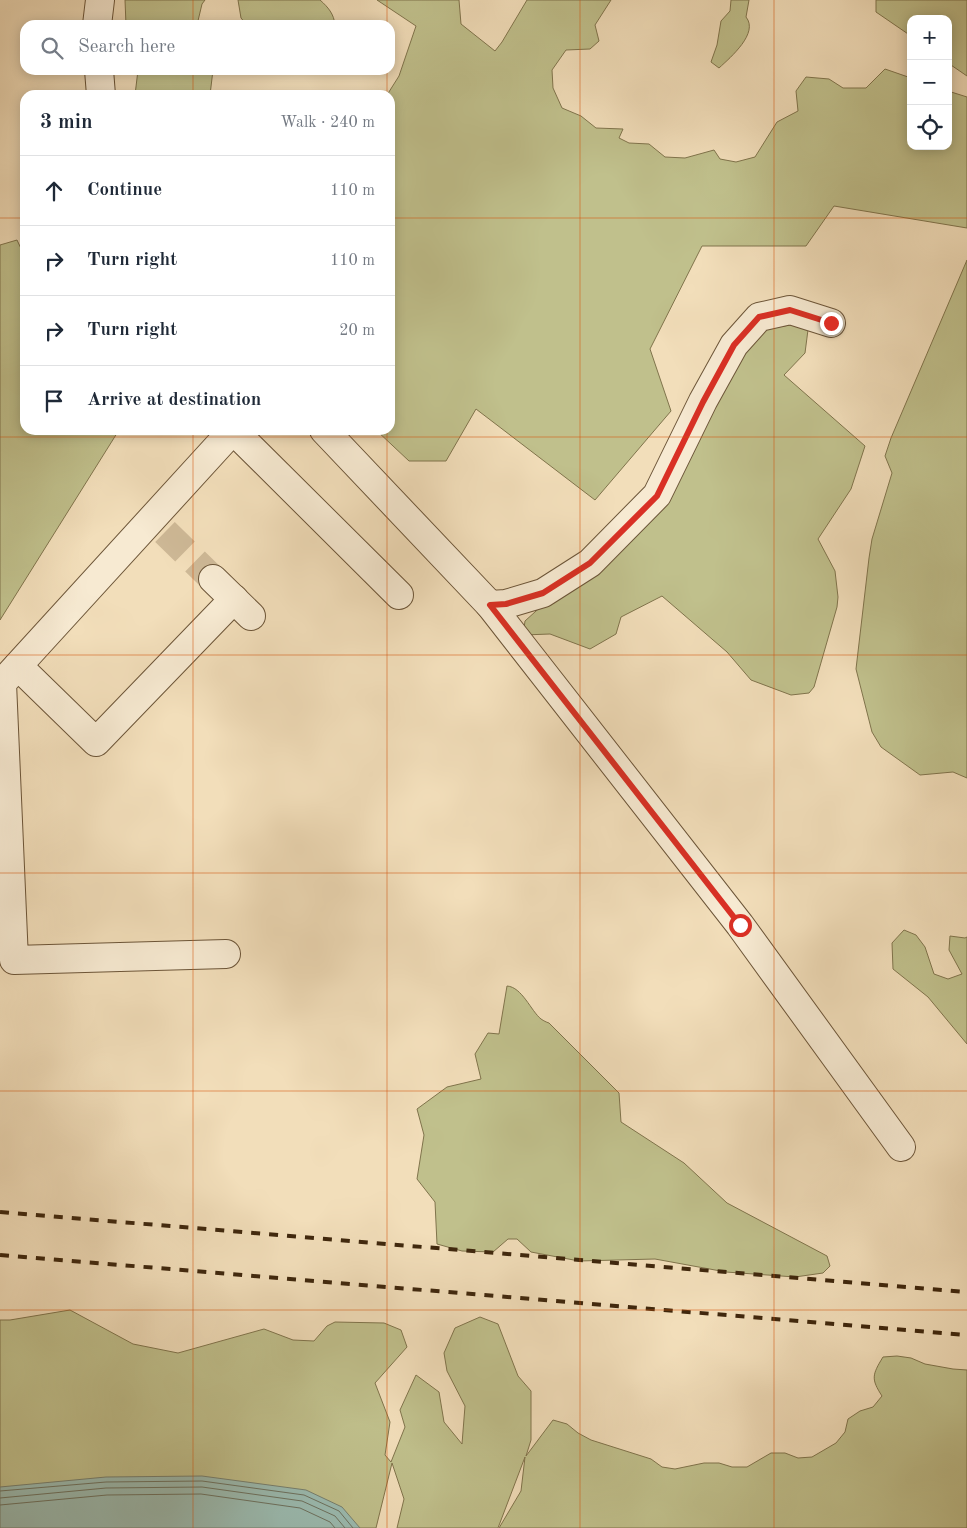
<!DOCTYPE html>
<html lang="en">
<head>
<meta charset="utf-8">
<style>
	:root { --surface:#fff; --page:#f6f6f7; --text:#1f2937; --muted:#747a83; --line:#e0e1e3 }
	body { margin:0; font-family:"Old Standard TT",serif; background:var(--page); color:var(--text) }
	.controls { position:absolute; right:15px; top:15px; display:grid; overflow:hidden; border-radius:10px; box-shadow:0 2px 12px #0003 }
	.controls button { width:45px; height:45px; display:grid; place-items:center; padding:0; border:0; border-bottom:1px solid var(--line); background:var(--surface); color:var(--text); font:25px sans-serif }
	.stop { position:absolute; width:15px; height:15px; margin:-11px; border:4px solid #d93025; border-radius:50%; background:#fff }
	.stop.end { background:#d93025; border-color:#fff; box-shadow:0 1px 5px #0008 }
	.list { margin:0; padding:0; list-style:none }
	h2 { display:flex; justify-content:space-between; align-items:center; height:65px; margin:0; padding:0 20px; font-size:21px }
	h2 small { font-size:16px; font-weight:400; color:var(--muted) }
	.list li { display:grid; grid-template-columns:32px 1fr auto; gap:15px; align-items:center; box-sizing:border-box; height:70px; padding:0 20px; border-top:1px solid var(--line) }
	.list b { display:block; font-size:19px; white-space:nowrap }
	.list em { font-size:16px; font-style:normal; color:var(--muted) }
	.icon { flex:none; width:28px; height:28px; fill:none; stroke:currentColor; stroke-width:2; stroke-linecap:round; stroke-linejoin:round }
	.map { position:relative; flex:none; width:967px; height:1528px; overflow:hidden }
	.search { position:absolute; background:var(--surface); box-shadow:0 2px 12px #0003; left:20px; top:20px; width:375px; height:55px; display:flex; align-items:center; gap:12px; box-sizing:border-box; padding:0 18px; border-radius:15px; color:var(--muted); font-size:19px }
	.panel { position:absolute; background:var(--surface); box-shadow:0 2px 12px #0003; left:20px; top:90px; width:375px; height:345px; border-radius:15px }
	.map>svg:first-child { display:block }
	.green { fill:#c0c08c; stroke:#80744c }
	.water { fill:#9bbcb2; stroke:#768070 }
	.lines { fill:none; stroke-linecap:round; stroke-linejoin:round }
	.shore { stroke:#6d7260; stroke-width:1 }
	.minor-tunnel { stroke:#ceb997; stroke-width:28; stroke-dasharray:28 14; stroke-linecap:butt }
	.minor-casing { stroke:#6c5538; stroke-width:30 }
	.minor { stroke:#f7ead2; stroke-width:28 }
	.rail { stroke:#3f270d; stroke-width:4; stroke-dasharray:9 9; stroke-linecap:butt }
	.route { stroke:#d93025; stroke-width:6 }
	.grid { fill:none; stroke:#d7540c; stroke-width:1; stroke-opacity:0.55 }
</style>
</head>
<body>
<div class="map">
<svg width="967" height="1528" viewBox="0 0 967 1528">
	<rect width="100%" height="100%" fill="#f2deba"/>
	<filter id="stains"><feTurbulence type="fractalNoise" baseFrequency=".004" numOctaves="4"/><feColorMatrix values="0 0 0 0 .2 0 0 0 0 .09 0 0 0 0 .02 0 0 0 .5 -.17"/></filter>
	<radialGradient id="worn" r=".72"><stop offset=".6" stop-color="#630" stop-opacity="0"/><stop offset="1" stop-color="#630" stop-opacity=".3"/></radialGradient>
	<g class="green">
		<polygon points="125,0 205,0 202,4 197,25 126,25"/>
		<path d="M238 0H320C328 7 334 14 335 25H247L241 18Z"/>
		<polygon points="377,0 459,0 461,24 495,51 502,42 527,0 611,0 595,25 599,41 590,49 566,50 552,70 553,88 562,108 581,116 596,128 623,129 619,138 629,143 649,144 665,157 685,158 714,150 720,159 736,162 755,157 777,122 798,111 796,91 806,77 829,79 843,88 866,88 885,69 911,78 911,146 948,146 948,91 967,97 967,228 834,206 806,246 702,246 650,349 671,411 595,500 476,409 446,461 409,461 376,430 390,430 390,174 392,173 390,165 390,95 387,95 399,76 416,26"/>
		<path d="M731 0H749L746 17C759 33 731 57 719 68L711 62 717 45 721 21 730 11Z"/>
		<polygon points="876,0 967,0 967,76 948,63 948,19 911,19 911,36 876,12"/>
		<polygon points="138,70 213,70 210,95 135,95"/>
		<polygon points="17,240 25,257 25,430 119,430 0,620 0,245"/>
		<polygon points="967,260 967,778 953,772 920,775 881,747 872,732 856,669 869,558 872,539 892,473 885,456 891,438"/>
		<polygon points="809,322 805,353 784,375 865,446 851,489 818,539 835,571 838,597 837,607 814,687 809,693 791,695 751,680 727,652 662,596 621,617 616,634 590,649 550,634 523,635 525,621 643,514 746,332"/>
		<polygon points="904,930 916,935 925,947 934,974 948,979 962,974 949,950 950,936 965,938 967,937 967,1044 928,997 893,969 892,943"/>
		<path d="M507 986C522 987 531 1011 541 1019 544 1021 546 1022 549 1023L619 1093 621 1122 684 1163 727 1203 827 1256 830 1266 823 1273 795 1277 726 1272 655 1259 579 1261 531 1252 517 1239H508L493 1252 462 1251 437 1244 435 1202 417 1179 424 1135 417 1109 447 1087 481 1079 475 1054 488 1033 499 1034Z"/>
		<path d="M70 1310 133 1344 178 1353 264 1329 293 1340 314 1341 327 1326 335 1322 384 1323 401 1330 407 1347 375 1383 390 1422 385 1455 391 1462 405 1427 400 1410 416 1375 439 1392 444 1422 462 1444 465 1406 447 1371 444 1353 455 1328 480 1317 498 1324 518 1376 531 1391V1440L526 1456 553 1420 567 1424 578 1433 591 1440 651 1459 662 1467 675 1469 704 1463H719L732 1467H747L771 1453H785L798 1458 812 1457 836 1443 845 1432 848 1419 860 1411 873 1407 882 1396C871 1379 872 1375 883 1357L897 1356 911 1358 925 1364 953 1369 967 1370V1528H499L521 1491 525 1457 498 1528H397L404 1499 392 1463 376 1528H356L0 1506V1320H10Z"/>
	</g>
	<polygon class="water" points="202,1476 306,1490 342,1507 360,1528 0,1528 0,1487 106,1477"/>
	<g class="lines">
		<g class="shore">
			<polyline points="0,1491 106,1482 202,1481 304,1495 339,1511 353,1528"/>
			<polyline points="0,1498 106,1488 202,1487 302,1501 335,1516 345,1528"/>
			<polyline points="0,1505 107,1495 201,1494 300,1508 330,1522 335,1528"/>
		</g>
		<polyline class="minor-tunnel" points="165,532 213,579"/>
		<defs>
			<g id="minor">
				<polyline points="97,25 100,0"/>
				<polyline points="99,70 101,95"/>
				<polyline points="233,430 399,595"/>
				<polyline points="324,430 490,605 740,925 901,1147"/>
				<polyline points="213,579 251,616"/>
				<polyline points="490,605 506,604 543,593 590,563 657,495 703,401 734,345 759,317 790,310 831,323"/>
				<polyline points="18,666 96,742 234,599"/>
				<polyline points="226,954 14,960 2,683 233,430"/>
			</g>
		</defs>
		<use href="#minor" class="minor-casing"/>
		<use href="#minor" class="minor"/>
		<g class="rail">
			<polyline points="0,1212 967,1292"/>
			<polyline points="0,1255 967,1335"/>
		</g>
	</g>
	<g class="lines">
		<polyline class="route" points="740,925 490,605 506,604 543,593 590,563 657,496 703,402 734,345 759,317 790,310 831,323"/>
	</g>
	<path class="grid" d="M193 0V25M387 0V25M580 0V1528M774 0V1528M193 70V95M387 70V95M0 218H25M390 218H967M193 430V1528M387 430V1528M0 437H967M0 655H967M0 873H967M0 1091H967M0 1310H967"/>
	<rect width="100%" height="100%" filter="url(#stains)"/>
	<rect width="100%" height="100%" fill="url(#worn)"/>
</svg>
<div class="controls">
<button>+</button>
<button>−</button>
<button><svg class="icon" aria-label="locate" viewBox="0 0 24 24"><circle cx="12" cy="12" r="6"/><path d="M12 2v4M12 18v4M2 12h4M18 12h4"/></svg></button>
</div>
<div class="stop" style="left:740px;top:925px"></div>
<div class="stop end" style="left:831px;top:323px"></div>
<div class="search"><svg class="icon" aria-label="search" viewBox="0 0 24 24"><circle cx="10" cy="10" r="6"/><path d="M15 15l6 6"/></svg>Search here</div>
<section class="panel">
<h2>3 min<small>Walk · 240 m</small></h2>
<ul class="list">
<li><svg class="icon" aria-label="ahead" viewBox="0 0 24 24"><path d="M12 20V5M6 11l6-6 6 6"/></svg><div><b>Continue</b></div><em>110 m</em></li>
<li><svg class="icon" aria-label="right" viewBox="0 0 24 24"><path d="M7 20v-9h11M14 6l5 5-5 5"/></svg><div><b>Turn right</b></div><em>110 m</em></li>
<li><svg class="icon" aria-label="right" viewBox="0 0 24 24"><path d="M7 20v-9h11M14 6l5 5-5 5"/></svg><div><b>Turn right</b></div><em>20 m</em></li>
<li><svg class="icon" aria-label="arrive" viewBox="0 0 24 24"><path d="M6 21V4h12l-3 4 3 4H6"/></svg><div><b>Arrive at destination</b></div></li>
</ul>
</section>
</div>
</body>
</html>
